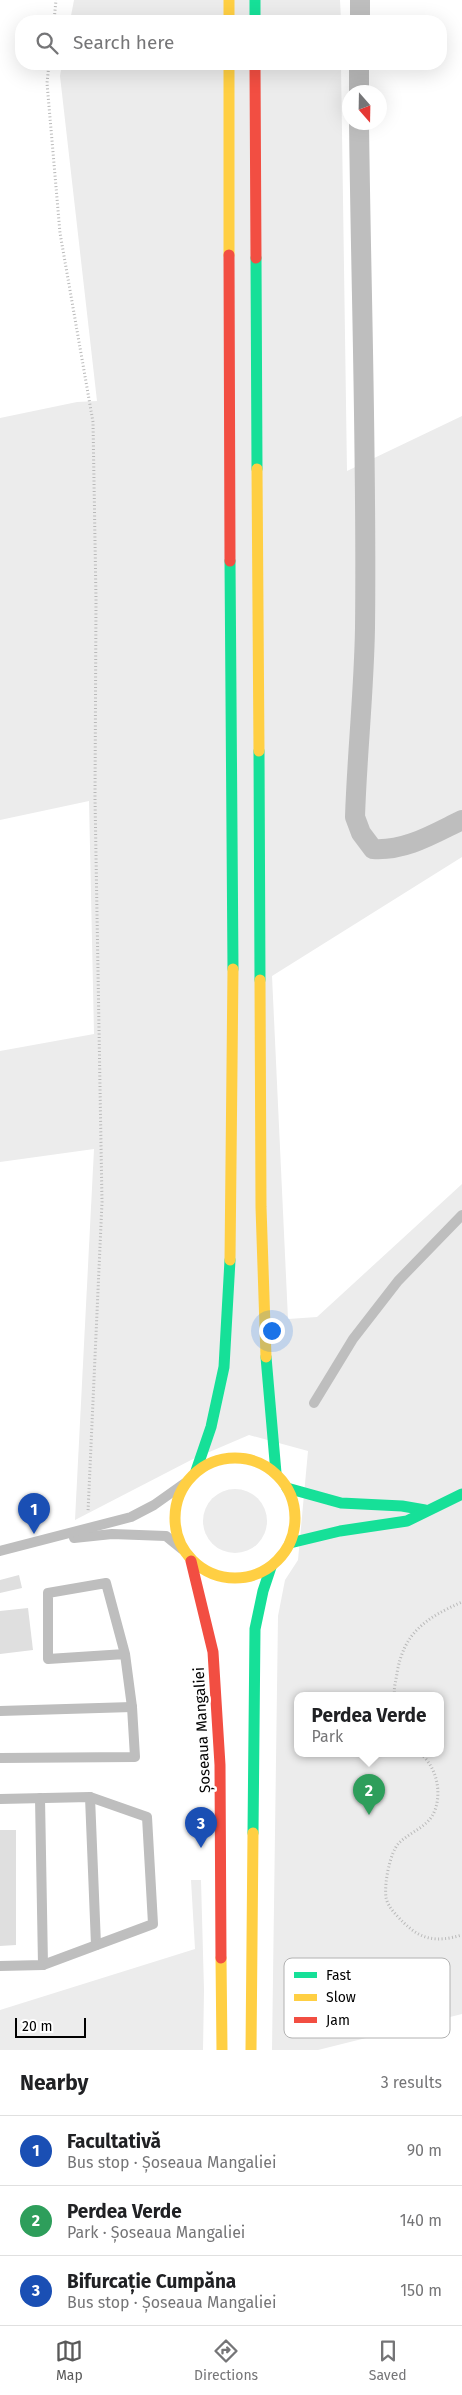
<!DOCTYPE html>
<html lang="en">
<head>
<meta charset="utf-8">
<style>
	:root { --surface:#fff; --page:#f2f2f2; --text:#202124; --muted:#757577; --line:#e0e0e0; --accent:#595959 }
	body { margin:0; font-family:"Fira Sans",sans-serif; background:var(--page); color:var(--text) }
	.compass { position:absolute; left:342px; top:85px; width:45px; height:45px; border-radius:50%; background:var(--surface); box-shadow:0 5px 20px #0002; rotate:160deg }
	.scale { position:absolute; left:15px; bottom:12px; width:71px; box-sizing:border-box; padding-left:5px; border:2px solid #000; border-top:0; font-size:14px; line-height:18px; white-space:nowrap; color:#000; -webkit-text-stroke:4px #fff; paint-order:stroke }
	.you { position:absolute; left:271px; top:1330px; width:18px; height:18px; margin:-12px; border:4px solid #fff; border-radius:50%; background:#1a73e8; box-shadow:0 0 0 8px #1a73e833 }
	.badge { display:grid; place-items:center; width:32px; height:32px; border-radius:50%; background:var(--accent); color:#fff; font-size:16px; font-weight:700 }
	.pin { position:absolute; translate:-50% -41px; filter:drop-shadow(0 1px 2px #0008) }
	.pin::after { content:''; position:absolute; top:26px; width:18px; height:15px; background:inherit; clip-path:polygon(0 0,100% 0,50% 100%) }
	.popup { position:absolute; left:294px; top:1692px; width:150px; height:65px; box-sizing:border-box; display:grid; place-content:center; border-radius:10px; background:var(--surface); filter:drop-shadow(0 1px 4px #0005); font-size:16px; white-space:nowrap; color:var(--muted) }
	.popup b { font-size:19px; color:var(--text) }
	.popup::after { content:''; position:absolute; left:50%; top:100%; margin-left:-10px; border:10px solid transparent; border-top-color:var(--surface) }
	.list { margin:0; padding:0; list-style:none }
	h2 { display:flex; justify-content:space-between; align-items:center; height:65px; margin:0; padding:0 20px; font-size:21px }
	h2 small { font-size:16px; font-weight:400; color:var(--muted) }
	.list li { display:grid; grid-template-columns:32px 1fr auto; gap:15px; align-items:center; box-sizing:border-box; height:70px; padding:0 20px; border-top:1px solid var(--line) }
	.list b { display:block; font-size:19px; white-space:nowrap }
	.list p { margin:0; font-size:16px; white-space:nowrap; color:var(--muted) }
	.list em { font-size:16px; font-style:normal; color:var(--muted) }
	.icon { flex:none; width:28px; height:28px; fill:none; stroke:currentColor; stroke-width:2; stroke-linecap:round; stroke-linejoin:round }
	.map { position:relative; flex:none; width:462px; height:2050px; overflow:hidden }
	.search { position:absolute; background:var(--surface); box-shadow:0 5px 20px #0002; left:15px; right:15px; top:15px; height:55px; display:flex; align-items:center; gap:12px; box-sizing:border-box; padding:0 18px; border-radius:20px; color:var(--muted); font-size:19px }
	.sheet { height:275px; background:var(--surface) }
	nav { display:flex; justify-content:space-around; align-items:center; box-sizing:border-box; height:70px; border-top:1px solid var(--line); background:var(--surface); font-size:14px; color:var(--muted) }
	nav a { display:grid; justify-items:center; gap:2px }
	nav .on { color:var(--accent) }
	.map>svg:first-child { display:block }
	.green { fill:#ececec; fill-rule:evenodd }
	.building { fill:#dfdfdf }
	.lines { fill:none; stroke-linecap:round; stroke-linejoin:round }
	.path { stroke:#b9b9b9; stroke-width:3; stroke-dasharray:1 2.5; stroke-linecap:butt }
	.lane { stroke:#bebebe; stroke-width:10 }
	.street { stroke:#bebebe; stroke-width:20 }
	.fast { stroke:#16e098; stroke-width:11 }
	.slow { stroke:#ffcf43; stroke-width:11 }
	.jam { stroke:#f24e42; stroke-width:11 }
	.labels { text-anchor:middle; stroke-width:5; stroke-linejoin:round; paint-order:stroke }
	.street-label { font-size:15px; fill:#000; stroke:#fff }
	.key { fill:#fff; stroke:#b2b2b2; stroke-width:1 }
	.key-label { font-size:14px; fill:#000 }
</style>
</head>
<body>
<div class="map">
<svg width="462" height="2050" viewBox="0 0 462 2050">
	<rect width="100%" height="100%" fill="#fff"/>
	<g class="green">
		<polygon points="74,0 340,0 341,21 70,21"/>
		<path d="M62 64H341L347 471 462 416V857L272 976 288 1319 317 1317 462 1184V2014L318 2050H272L278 1616 285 1580 298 1560 308 1451 249 1435 193 1459 75 1520 94 1149 0 1162V1051L94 1034 89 801 0 820V418L77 402 97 401 60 76ZM298 1696H440V1754H298Z"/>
		<circle cx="235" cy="1521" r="32"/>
		<polygon points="191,1880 201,1880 204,1990 203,2050 0,2050 0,2010 195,1949"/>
	</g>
	<g class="building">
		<polygon points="19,1575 22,1588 0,1593 0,1580"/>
		<polygon points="28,1608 33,1650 0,1654 0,1611"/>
		<polygon points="0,1830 16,1830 16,1945 0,1946"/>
	</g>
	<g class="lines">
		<g class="path">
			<polyline points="54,21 56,0"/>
			<polyline points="49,64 47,83 60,233 93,422 96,600 95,798 102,1202 88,1512"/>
			<path d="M395 1696C393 1689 396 1681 397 1673 404 1632 426 1618 462 1602"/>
			<path d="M421 1754C436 1767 442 1791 435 1810 429 1827 411 1831 399 1843 390 1852 384 1884 386 1897 387 1906 397 1916 403 1922 422 1941 438 1942 462 1935"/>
		</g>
		<g class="lane">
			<polyline points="314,1403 353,1339 398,1281 462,1215"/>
			<polyline points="74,1538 112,1534 166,1536 182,1549"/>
			<polyline points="0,1551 131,1517 154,1505 185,1483"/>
			<polyline points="0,1711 132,1707"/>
			<polyline points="0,1758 135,1757 132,1707 125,1654 48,1659 48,1593 106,1583 125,1654"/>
			<polyline points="90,1797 96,1945"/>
			<polyline points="40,1798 43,1965"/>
			<polyline points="0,1799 90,1797 147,1817 153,1924 43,1965 0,1966"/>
		</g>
		<g class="street">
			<polyline points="360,21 360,0"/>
			<polyline points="359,92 359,64"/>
			<path d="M359 122C361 291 367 460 365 628 364 691 357 754 355 817L361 833 373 849C406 851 433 834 462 820"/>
		</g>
		<g class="fast">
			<polyline points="255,0 255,21"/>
			<polyline points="256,258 257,469"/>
			<polyline points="230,561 233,969"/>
			<polyline points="259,751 260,980"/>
			<polyline points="266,1357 276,1473"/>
			<polyline points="196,1471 211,1427 224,1367 230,1260"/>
			<polyline points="287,1488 341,1503 402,1506 425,1510"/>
			<polyline points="290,1543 340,1531 407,1521 462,1494"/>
			<polyline points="253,1833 255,1629 263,1591 271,1567"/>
		</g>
		<g class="slow">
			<polyline points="229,0 229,21"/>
			<polyline points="229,64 229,255"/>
			<polyline points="257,469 259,751"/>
			<polyline points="260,980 261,1207 266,1357"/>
			<polyline points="230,1260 233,969"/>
			<circle cx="235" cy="1518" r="60"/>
			<polyline points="221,1958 222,2050"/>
			<polyline points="251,2050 253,1833"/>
		</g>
		<g class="jam">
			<polyline points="255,64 256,258"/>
			<polyline points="229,255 230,561"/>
			<polyline points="191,1561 213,1652 220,1765 221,1958"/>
		</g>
	</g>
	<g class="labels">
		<g class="street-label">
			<text transform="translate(202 1730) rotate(-93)" y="5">Șoseaua Mangaliei</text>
		</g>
	</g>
	<rect x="284" y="1958" width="166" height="80" rx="8" class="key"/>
	<rect x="294" y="1972" width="23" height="6" fill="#16e098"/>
	<rect x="294" y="1994" width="23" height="7" fill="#ffcf43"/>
	<rect x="294" y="2017" width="23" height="6" fill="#f24e42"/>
	<g class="key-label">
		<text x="326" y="1980">Fast</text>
		<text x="326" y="2002">Slow</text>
		<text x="326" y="2025">Jam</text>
	</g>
</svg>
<svg class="compass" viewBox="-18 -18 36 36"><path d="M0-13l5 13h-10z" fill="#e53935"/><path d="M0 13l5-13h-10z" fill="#757577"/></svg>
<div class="scale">20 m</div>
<div class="you"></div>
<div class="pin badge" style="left:34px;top:1534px;background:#1a4fb4">1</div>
<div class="pin badge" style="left:369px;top:1815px;background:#2e9e5b">2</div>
<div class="popup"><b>Perdea Verde</b>Park</div>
<div class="pin badge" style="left:201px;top:1848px;background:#1a4fb4">3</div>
<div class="search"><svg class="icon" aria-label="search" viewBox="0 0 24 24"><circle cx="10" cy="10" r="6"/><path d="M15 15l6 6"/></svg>Search here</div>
</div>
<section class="sheet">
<h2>Nearby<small>3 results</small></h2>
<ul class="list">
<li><span class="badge" style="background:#1a4fb4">1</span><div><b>Facultativă</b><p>Bus stop · Șoseaua Mangaliei</p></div><em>90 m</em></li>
<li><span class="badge" style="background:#2e9e5b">2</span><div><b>Perdea Verde</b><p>Park · Șoseaua Mangaliei</p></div><em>140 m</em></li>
<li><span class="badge" style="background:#1a4fb4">3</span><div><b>Bifurcație Cumpăna</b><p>Bus stop · Șoseaua Mangaliei</p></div><em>150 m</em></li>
</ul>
</section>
<nav>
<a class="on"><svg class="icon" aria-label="map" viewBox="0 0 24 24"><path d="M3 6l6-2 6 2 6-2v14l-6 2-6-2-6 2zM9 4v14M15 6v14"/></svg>Map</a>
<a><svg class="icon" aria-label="directions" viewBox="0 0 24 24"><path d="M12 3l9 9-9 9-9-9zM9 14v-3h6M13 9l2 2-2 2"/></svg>Directions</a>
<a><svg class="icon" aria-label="saved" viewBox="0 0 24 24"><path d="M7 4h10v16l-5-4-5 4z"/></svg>Saved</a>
</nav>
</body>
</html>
